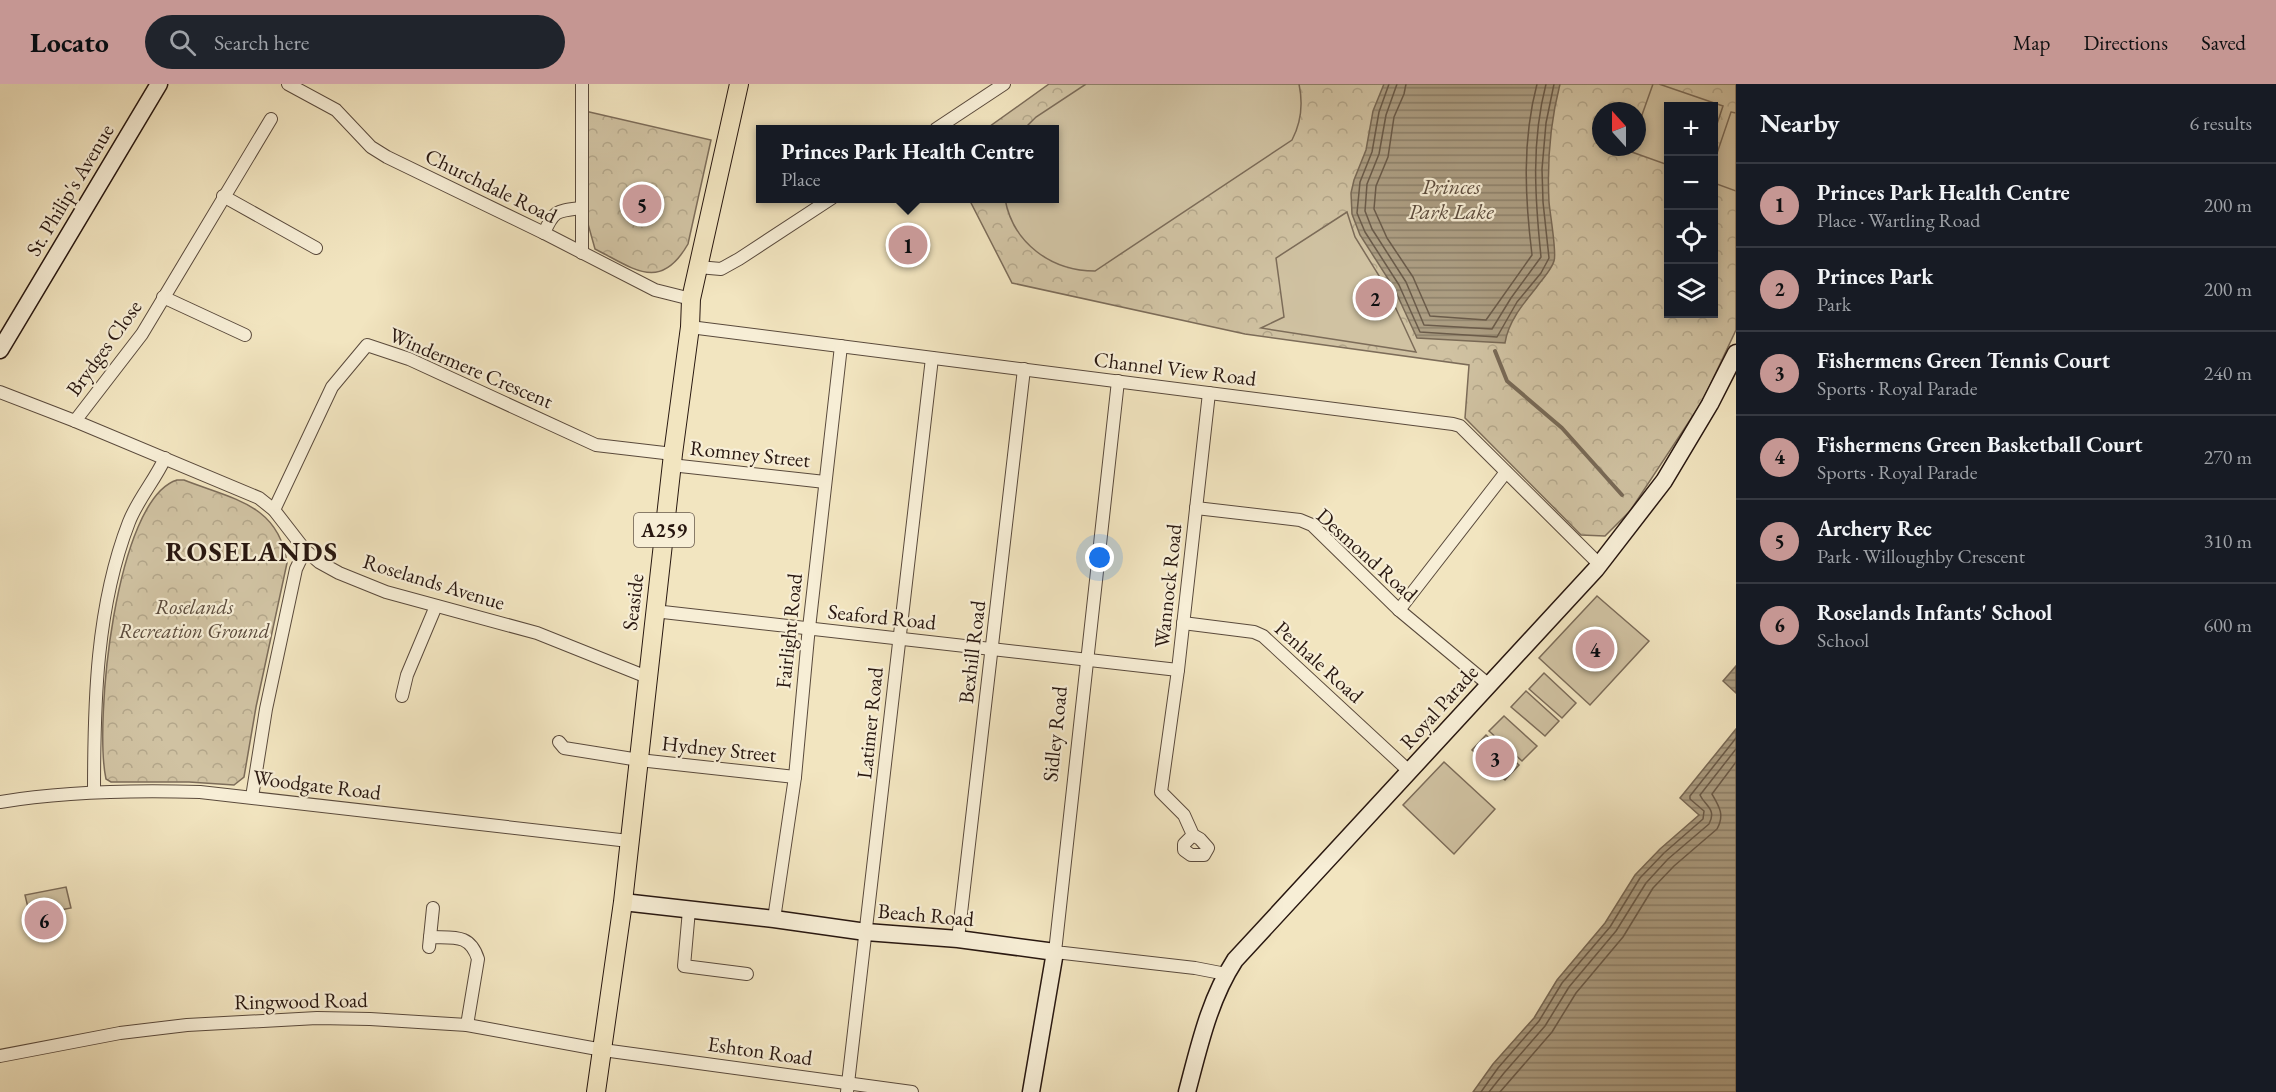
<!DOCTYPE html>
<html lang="en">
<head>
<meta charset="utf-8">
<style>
	:root { --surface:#171b24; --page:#20242c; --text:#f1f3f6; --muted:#9ea1a6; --line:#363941; --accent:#c59692 }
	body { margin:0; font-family:"EB Garamond",serif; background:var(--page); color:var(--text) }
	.controls { position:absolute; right:18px; top:18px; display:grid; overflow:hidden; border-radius:0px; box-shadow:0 3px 9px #0003 }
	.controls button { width:54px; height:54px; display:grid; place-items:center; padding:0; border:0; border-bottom:2px solid var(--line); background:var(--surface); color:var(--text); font:30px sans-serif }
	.compass { position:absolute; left:1592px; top:18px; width:54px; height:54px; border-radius:50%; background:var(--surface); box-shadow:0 3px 9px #0003; rotate:339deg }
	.you { position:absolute; left:1100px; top:474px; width:21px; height:21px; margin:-15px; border:4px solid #fff; border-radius:50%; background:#1a73e8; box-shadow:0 0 0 9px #1a73e833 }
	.badge { display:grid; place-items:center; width:39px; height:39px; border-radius:50%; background:var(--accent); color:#111; font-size:20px; font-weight:700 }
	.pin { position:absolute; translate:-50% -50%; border:3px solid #fff; box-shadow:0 2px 6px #0006 }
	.popup { position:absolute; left:756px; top:41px; width:303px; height:78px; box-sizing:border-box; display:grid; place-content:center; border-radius:0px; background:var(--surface); filter:drop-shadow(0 2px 4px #0005); font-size:20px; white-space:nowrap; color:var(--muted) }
	.popup b { font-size:22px; color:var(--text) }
	.popup::after { content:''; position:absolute; left:50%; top:100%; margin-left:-12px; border:12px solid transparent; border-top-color:var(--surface) }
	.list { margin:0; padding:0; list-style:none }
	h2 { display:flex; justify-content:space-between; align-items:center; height:78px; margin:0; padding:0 24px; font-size:26px }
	h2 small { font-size:20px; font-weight:400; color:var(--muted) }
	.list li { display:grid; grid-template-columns:39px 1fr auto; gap:18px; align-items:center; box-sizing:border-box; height:84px; padding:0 24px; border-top:2px solid var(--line) }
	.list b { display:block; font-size:22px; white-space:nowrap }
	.list p { margin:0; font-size:20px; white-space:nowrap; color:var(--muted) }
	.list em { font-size:20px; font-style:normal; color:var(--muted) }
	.icon { flex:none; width:33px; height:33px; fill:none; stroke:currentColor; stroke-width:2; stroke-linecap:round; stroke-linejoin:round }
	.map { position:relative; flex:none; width:1736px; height:1008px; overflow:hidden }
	header { display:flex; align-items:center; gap:36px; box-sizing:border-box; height:84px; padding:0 30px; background:var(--accent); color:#111 }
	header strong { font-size:28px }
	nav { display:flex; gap:33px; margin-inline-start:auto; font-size:21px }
	.search { width:420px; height:54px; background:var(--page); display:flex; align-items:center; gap:15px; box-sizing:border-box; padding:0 21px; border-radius:33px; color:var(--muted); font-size:22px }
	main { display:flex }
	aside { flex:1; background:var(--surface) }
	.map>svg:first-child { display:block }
	.forest { fill:url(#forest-crowns); stroke:#7c6c59; stroke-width:1.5; fill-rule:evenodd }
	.garden { fill:#d0c2a2; stroke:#7c6c59; stroke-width:1.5 }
	.water { fill:url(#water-rules); stroke:#786956; stroke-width:1.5 }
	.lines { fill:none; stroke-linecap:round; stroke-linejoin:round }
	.shore { stroke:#6a5b4a; stroke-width:1.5 }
	.stream { stroke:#786956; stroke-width:4 }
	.street-casing { stroke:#5a4a3c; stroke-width:14 }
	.secondary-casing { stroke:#281710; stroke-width:19 }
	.primary-casing { stroke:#281710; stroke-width:20 }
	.street { stroke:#f7eed6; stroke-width:12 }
	.secondary { stroke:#f7eed6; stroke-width:16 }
	.primary { stroke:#f2e5c0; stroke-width:18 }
	.labels { text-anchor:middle; stroke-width:4.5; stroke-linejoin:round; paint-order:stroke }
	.shield { fill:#f7eed6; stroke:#66584b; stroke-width:1.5 }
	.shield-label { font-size:20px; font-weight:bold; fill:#281710 }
	.street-label { font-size:21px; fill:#281710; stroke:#f7eed6 }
	.park-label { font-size:21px; font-style:italic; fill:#5a4a3c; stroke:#f7eed6 }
	.water-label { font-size:22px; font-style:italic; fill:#5d4d3e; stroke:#f7eed6 }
	.district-label { font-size:27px; font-weight:bold; letter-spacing:1.5px; fill:#281710; stroke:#f7eed6 }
</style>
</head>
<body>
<header>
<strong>Locato</strong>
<div class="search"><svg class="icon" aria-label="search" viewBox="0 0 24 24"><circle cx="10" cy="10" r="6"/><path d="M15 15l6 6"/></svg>Search here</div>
<nav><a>Map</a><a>Directions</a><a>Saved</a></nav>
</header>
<main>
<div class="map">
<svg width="1736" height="1008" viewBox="0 0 1736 1008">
	<defs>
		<pattern id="forest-crowns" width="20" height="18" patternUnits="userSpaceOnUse" patternTransform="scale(1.5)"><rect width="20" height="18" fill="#d0c2a2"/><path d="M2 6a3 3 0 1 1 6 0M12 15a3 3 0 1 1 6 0" fill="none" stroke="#b3a68a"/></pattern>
		<pattern id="water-rules" width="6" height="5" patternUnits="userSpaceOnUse" patternTransform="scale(1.5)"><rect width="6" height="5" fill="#ad9f84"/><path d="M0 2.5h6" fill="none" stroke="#8d816b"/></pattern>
	</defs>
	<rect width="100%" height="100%" fill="#f2e5c0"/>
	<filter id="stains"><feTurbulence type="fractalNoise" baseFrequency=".00333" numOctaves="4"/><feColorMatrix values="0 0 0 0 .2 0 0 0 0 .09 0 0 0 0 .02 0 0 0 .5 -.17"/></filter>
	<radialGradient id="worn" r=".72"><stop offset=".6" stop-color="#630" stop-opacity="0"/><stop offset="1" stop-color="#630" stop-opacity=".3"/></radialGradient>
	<g class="forest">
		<path d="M1049 0H1736V246L1702 318 1630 427 1605 452 1581 451 1465 334 1469 281 1245 250 1012 199 969 115 1055 114V45H986ZM1668 22H1714V230H1668ZM1601 27H1637V63H1601Z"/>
		<path d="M585 27 711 56 688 160C660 209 633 184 595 165L588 140Z"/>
		<path d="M177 396H184C232 415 279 420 287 479L256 623 244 693 234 701 189 698H111L106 695C94 640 115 415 177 396Z"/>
	</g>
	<g class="garden">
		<path d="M1086 0H1299C1303 19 1301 39 1292 56L1095 187C1051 187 1013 159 1005 115L1055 114V45H1024L1036 33Z"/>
		<polygon points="1653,0 1659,0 1723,22 1714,49 1714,22 1668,22 1668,81 1629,67 1631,63 1637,63 1637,45"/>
		<polygon points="1731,28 1736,29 1736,107 1714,99 1714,78"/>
		<polygon points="1347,128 1355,153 1386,203 1416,268 1261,244 1284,233 1276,174"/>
		<polygon points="1597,512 1649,557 1590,621 1539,574"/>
		<polygon points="1544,589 1576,619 1562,634 1529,605"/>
		<polygon points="1526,607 1559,637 1545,652 1511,623"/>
		<polygon points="1504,632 1537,662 1522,677 1489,647"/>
		<polygon points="1486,651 1519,681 1505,696 1472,666"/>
		<polygon points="1444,678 1495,725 1454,770 1403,721"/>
		<polygon points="66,803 71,824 30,832 25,811"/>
	</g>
	<g class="water">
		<path d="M1384 0H1560C1550 39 1547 78 1549 118 1550 130 1557 169 1554 177 1551 187 1542 195 1536 204 1523 220 1508 238 1505 259L1417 254 1394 204 1360 151 1352 130 1351 109 1354 96 1366 66 1373 27Z"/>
		<polygon points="1736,582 1736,609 1723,597"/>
		<polygon points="1736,645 1736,1008 1473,1008 1493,980 1534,934 1557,896 1605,839 1635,791 1660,765 1699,731 1680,714"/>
	</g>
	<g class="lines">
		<g class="shore">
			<polyline points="1389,0 1379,28 1372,68 1360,98 1357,129 1365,148 1399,201 1420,248 1497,253 1517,218 1541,189 1549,174 1543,118 1542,85 1546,39 1554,0"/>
			<path d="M1397 0 1386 31 1379 70 1367 100 1365 127 1372 145 1406 198 1424 241 1492 245 1511 214 1541 173C1535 114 1531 58 1546 0"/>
			<path d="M1406 0 1404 10 1394 33 1388 73 1376 102 1374 125 1387 154 1413 193 1430 232 1486 236 1532 171C1525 114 1522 57 1537 0"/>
			<polyline points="1481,1008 1498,984 1539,937 1562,899 1610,843 1640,794 1664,769 1703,735 1704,727 1690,715 1690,712 1736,654"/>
			<path d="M1489 1008 1504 989 1545 942 1569 903 1616 847 1646 799 1668 775 1709 740C1717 725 1705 722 1700 711L1736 665"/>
			<path d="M1500 1008 1552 948 1576 909 1623 853 1653 804 1674 782 1717 745C1725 731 1719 722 1712 710L1736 678"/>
		</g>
		<polyline class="stream" points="1495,267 1507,297 1562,344 1622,411"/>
		<defs>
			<g id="street">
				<polyline points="288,0 336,26 371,63 387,73 544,149 655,206 691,215"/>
				<polyline points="936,45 1004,0"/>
				<polyline points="223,112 316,164"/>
				<path d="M544 149C554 126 557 127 581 124"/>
				<polyline points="582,169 582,0"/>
				<polyline points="698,183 721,185 739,175 832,114"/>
				<polyline points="163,213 245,251"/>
				<polyline points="690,243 1453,340 1460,342 1599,480"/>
				<polyline points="1118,297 1055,868 1195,884 1226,890"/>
				<polyline points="0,308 75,337 259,414 274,426 305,466 319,478 339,489 386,508 537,549 647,593"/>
				<polyline points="75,337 142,250 271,35"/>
				<polyline points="671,381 825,398"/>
				<polyline points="1196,424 1300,436 1312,441 1399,526 1489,601"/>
				<polyline points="274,426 332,303 367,261 409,275 596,361 673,370"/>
				<polyline points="1399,526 1506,388"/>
				<polyline points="654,527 1178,586"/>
				<polyline points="1183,539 1254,548 1263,552 1410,688"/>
				<polyline points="402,612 407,591 436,522"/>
				<polyline points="559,658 564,664 639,676 795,693"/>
				<path d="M94 708C94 618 96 523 129 438 138 415 155 396 165 374"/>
				<polyline points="252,713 266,625 296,485 305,466"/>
				<path d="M0 718C66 707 133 706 200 708L629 757"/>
				<polyline points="1193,751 1200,755 1208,764 1204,771 1191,771 1184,766 1184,760 1193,751 1184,731 1161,708 1178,586 1209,309"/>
				<polyline points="689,826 684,882 747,890"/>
				<polyline points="774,835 795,693 808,553 841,262"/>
				<path d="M430 853C453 854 470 849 478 875L467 941"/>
				<polyline points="958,855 1024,285"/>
				<polyline points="429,863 433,824"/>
				<polyline points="0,972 120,949 187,941 317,934 370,935 467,941 603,966 912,1008"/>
				<polyline points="847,1008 932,274"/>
			</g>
			<g id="secondary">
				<polyline points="0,266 159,0"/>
				<polyline points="623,818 774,835 866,848 958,855 1055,868 1031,1008"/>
				<path d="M1187 1008C1199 963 1209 916 1235 876L1596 485 1664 397 1710 320 1736 269"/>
			</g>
			<polyline id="primary" points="596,1008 623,818 673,370 690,243 691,215 739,0"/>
		</defs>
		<use href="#street" class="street-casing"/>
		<use href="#secondary" class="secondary-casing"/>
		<use href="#primary" class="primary-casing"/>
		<use href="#street" class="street"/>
		<use href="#secondary" class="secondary"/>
		<use href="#primary" class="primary"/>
	</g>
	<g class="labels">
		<rect class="shield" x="634" y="429" width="60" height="34" rx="4.5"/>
		<g class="shield-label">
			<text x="664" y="453">A259</text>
		</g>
		<g class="street-label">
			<text transform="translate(491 102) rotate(26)" y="7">Churchdale Road</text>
			<text transform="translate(70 106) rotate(-59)" y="7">St. Philip's Avenue</text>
			<text transform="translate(104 264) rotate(-54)" y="7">Brydges Close</text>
			<text transform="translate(471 284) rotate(23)" y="7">Windermere Crescent</text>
			<text transform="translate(1175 285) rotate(7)" y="7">Channel View Road</text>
			<text transform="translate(750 370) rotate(6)" y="7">Romney Street</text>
			<text transform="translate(1367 471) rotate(42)" y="7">Desmond Road</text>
			<text transform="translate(434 498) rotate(17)" y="7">Roselands Avenue</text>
			<text transform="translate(1168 502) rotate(-84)" y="7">Wannock Road</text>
			<text transform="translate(633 518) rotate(-83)" y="7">Seaside</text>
			<text transform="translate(882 533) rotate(6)" y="7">Seaford Road</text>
			<text transform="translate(789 547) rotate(-84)" y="7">Fairlight Road</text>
			<text transform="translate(972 568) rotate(-83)" y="7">Bexhill Road</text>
			<text transform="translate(1319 578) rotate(42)" y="7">Penhale Road</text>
			<text transform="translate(1439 623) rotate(-48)" y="7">Royal Parade</text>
			<text transform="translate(870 639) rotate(-84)" y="7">Latimer Road</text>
			<text transform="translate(1055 650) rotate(-84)" y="7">Sidley Road</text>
			<text transform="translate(719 665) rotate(6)" y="7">Hydney Street</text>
			<text transform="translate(317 701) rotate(7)" y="7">Woodgate Road</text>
			<text transform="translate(926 831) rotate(5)" y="7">Beach Road</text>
			<text transform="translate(301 917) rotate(-1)" y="7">Ringwood Road</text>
			<text transform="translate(760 967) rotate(8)" y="7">Eshton Road</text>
		</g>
		<g class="park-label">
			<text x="194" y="530">Roselands<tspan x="194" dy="24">Recreation Ground</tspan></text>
		</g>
		<g class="water-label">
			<text x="1451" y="110">Princes<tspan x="1451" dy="25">Park Lake</tspan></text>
		</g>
		<g class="district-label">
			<text x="252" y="477">ROSELANDS</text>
		</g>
	</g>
	<rect width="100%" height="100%" filter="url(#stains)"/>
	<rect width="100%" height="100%" fill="url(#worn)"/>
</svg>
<div class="controls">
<button>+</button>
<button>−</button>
<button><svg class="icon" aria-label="locate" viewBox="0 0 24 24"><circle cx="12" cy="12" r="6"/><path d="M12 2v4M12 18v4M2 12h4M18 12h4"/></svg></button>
<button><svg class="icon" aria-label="layers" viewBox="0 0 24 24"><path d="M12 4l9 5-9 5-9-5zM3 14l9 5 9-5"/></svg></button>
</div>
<svg class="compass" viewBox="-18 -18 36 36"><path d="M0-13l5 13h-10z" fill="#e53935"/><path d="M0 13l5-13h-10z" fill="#9ea1a6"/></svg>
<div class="you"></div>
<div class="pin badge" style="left:908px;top:161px">1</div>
<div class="popup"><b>Princes Park Health Centre</b>Place</div>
<div class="pin badge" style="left:1375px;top:214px">2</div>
<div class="pin badge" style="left:1495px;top:674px">3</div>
<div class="pin badge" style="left:1595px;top:565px">4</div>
<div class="pin badge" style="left:642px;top:120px">5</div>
<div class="pin badge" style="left:44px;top:836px">6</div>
</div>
<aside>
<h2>Nearby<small>6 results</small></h2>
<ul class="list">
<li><span class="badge">1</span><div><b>Princes Park Health Centre</b><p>Place · Wartling Road</p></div><em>200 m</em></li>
<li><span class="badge">2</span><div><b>Princes Park</b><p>Park</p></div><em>200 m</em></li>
<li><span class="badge">3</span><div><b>Fishermens Green Tennis Court</b><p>Sports · Royal Parade</p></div><em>240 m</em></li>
<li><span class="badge">4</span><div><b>Fishermens Green Basketball Court</b><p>Sports · Royal Parade</p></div><em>270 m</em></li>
<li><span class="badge">5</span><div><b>Archery Rec</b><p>Park · Willoughby Crescent</p></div><em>310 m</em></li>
<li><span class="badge">6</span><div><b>Roselands Infants' School</b><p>School</p></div><em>600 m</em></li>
</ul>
</aside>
</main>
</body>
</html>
